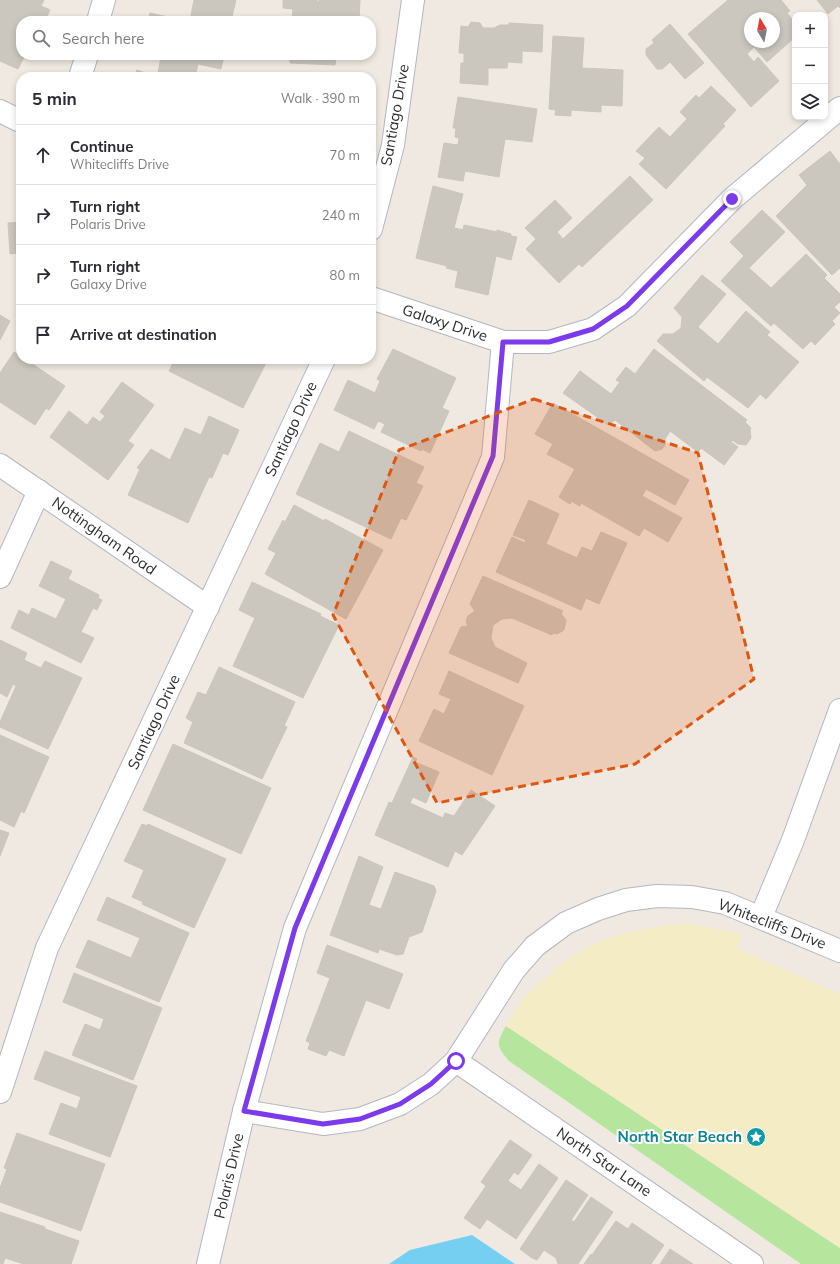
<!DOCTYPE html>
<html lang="en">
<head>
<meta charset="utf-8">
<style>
	:root { --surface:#fff; --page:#f7f7f7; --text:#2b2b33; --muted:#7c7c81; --line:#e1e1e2 }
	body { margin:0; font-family:Mulish,sans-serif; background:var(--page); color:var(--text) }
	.controls { position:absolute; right:12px; top:12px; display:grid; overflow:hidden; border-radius:8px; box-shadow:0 2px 6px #0003 }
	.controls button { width:36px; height:36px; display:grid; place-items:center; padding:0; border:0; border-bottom:1px solid var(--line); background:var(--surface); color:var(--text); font:20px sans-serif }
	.compass { position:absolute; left:744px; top:12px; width:36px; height:36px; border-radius:50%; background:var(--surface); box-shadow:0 2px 6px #0003; rotate:350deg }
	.stop { position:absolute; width:12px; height:12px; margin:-9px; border:3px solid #7c3aed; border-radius:50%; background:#fff }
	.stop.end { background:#7c3aed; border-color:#fff; box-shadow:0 1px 4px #0008 }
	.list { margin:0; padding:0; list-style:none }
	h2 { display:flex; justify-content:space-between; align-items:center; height:52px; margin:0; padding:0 16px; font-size:17px }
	h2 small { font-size:13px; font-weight:400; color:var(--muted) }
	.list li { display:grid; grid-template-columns:26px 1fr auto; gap:12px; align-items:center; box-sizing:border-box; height:60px; padding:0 16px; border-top:1px solid var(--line) }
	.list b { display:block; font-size:15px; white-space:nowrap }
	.list p { margin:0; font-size:13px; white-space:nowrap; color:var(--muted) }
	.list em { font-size:13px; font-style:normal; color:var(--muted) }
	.icon { flex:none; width:22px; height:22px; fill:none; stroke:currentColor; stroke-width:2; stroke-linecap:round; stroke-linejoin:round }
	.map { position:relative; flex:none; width:840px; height:1264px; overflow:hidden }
	.search { position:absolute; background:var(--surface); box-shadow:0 2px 6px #0003; left:16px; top:16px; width:360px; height:44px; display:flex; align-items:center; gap:10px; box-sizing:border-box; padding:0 14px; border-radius:16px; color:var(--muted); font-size:15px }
	.panel { position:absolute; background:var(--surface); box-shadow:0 2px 6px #0003; left:16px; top:72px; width:360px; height:292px; border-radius:16px }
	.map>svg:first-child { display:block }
	.green { fill:#b6e59e }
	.sand { fill:#f3ecc5 }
	.water { fill:#75cff0 }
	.building { fill:#cbc7bf; stroke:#cbc5ba; fill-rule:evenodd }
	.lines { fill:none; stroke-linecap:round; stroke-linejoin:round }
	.minor-casing { stroke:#b4b7c1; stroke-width:24 }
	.minor { stroke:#fff; stroke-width:22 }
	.route { stroke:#7c3aed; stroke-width:5 }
	.marked { fill:#df570e; fill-opacity:0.2; stroke:#df570e; stroke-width:3; stroke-dasharray:8 5; stroke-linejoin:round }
	.labels { text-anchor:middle; stroke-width:4; stroke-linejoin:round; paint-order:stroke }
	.street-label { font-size:15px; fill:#2e2e2e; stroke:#fff }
	.culture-label { font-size:15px; font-weight:bold; fill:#0d838f; stroke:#fff; text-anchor:end }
</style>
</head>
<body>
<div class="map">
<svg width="840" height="1264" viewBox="0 0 840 1264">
	<rect width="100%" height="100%" fill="#efe9e1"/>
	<path class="green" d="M506 1026 840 1248V1264H801L509 1061C496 1046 496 1043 506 1026Z"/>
	<polygon class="sand" points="685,923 743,934 737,948 840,994 840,1248 506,1026 524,997 564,962 593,944 633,931"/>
	<polygon class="water" points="472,1235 515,1264 389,1264 410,1250"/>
	<g class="building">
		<polygon points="0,0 44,0 41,6 50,10 45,21 21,21 21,55 25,55 18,69 0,61"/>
		<polygon points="194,0 236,0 231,21 190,21"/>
		<polygon points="283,0 316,0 319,2 319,0 360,0 359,21 292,21 293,9 283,8"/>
		<path d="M728 0H781L790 11 787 13 795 23V37L767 62 754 47 747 54 754 62 758 57 779 81 751 107 688 34ZM750 18H774V42H750Z"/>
		<polygon points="817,0 840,0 840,8 838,6 828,14"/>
		<polygon points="150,13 186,21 148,21"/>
		<polygon points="471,22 480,23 483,28 494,28 500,25 509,25 509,23 543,25 542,52 522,51 522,63 508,62 507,68 488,68 488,85 460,83 461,63 464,63 464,53 459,53 461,26 468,27"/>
		<polygon points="670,24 704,63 685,79 670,62 662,69 657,69 646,55 646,49 654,43 652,40"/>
		<polygon points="553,36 584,38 582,68 623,70 622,106 601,105 601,112 571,110 571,116 555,115 556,110 549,109"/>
		<polygon points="152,55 224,55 221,69 198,64 195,77 173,77 158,73 161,57"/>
		<polygon points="290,55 336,55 335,65 290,63"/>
		<polygon points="137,70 156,77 134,77"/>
		<polygon points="711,86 736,110 723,124 725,126 666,189 639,164 645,158 636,151 659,127 670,137 687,119 680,112 696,95 699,98"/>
		<polygon points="458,97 537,109 532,142 505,139 499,177 465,171 463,181 438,177 444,143 458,145 459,138 455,137 456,128 453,128"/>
		<polygon points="830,151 840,164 840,268 832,275 776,216 807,185 799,175"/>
		<polygon points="630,176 653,200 582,267 579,264 559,283 526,249 536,239 525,228 555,200 572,218 557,232 563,239"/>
		<polygon points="433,186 463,194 454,228 463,230 464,225 497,232 497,230 511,234 511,236 517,237 511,260 496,256 488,295 455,287 458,271 446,268 447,266 416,258"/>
		<polygon points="762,210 785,232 749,268 771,288 806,254 827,275 824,278 840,294 840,302 834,307 840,313 832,321 835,324 815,345 811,341 803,349 774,323 771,326 721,281 744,256 730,242"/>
		<polygon points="21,222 21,261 18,261 17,253 10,254 8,223"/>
		<polygon points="702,275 726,294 698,327 718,344 746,311 770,332 767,335 799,362 766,399 760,394 748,408 707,377 704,381 657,341 663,334 673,334 681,328 682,317 674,308"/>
		<polygon points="0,315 10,321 0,340"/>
		<polygon points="393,349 456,378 442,408 449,411 430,453 422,449 421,451 381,432 385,424 378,421 374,429 334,410 348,380 375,393 380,381 377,379"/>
		<polygon points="654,349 747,420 745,422 751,428 750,430 751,438 746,445 738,444 732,440 731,442 738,447 724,465 701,448 698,452 670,431 665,439 665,445 662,449 655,451 615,420 610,424 607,424 563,393 580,371 611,394 620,382 616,380 626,367 635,374"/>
		<polygon points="14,352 21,356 21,359 25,359 65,386 49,410 46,408 35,425 0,402 0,373"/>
		<polygon points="175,359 268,359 243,408 169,371"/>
		<polygon points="122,382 154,405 128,441 134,445 108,480 50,437 69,411 87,425 93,417 100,422 105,416 100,412"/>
		<polygon points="553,403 689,480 675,505 646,489 642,496 682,518 668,542 644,528 639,536 581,503 580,506 571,501 570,504 559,497 575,469 547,454 553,444 535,434"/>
		<polygon points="209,416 239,430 228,455 223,453 212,478 209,477 188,523 128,495 140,469 137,468 151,449 170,460 185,428 201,435"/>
		<polygon points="349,431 424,467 416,483 423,486 406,520 401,518 391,539 296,494 320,443 339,452"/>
		<polygon points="529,500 559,514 546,544 577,558 582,547 592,551 601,532 627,543 599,604 586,598 581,610 496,572 512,537 525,543 526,540 513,535"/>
		<polygon points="294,505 324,521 325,519 383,550 346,619 265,574 276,553 268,549 283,520 285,522"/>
		<polygon points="51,561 72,571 68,579 99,595 98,598 102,600 97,610 93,608 81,632 94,638 81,663 11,628 19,610 29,615 32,608 56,619 66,599 39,586"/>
		<polygon points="483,576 563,611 561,614 566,620 564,630 557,634 553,633 552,635 512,618 502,619 493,625 491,638 495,647 527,663 518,683 449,653 461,627 468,626 466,621 468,616 475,611 470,604"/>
		<polygon points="252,582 321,614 320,616 339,625 303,698 233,666 255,618 239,610"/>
		<polygon points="0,640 27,653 24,660 41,668 45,661 82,678 48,749 0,727 0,722 16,686 13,684 7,697 0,693"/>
		<polygon points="219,667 295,702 284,726 287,727 262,779 184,743 193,722 186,718 198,692 206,695"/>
		<polygon points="449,671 524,706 492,775 419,741 434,709 444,714 451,699 439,694"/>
		<polygon points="0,735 49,757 24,813 21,811 14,827 0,820"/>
		<polygon points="173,744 271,788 241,854 143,810"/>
		<polygon points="413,757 417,759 415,762 439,772 426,803 413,797 410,803 443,818 445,813 454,816 471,790 495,806 462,855 455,851 448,867 375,835 389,802 392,803"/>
		<polygon points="142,824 147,826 148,824 226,859 194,928 142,904 143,902 132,897 144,870 124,861"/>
		<polygon points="0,830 9,833 0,856"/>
		<polygon points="359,856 383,867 369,905 381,909 395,872 434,886 436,891 422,932 409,937 403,954 397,955 379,949 378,953 330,935"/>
		<polygon points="107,897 189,933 159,1002 76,967 88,940 131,958 140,938 97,920"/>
		<polygon points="327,945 403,974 389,1009 366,1000 344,1056 329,1050 326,1056 308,1049 310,1043 306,1041 330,978 317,973"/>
		<polygon points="74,973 162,1008 133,1080 72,1055 85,1024 100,1030 104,1019 63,1002"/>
		<polygon points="45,1051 137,1086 110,1157 49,1134 61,1103 77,1109 81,1097 34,1079"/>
		<polygon points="17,1133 105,1164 81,1231 0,1202 0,1188 7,1169 4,1168"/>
		<polygon points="510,1140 532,1155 518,1175 514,1172 508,1181 521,1190 539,1164 558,1178 516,1239 487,1219 480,1229 464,1218 486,1186 481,1182"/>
		<polygon points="566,1180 588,1195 571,1220 574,1222 591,1197 613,1212 578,1264 558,1264 556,1258 544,1250 537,1260 532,1258 520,1249"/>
		<polygon points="0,1212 45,1227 45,1229 79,1241 71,1264 24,1264 5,1258 3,1264 0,1264"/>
		<polygon points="616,1221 628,1229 632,1223 664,1245 651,1264 584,1264 591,1254 592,1255"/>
		<polygon points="670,1249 693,1264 660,1264"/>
	</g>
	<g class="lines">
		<defs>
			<g id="minor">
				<polyline points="98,21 104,0"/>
				<polyline points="80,77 87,55"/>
				<polyline points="0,111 18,120 21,119"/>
				<polyline points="371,229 393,145 413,0"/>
				<polyline points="371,298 503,342 549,342 593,329 627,306 732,199 840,108"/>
				<polyline points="0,465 208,607"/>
				<polyline points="0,577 39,491"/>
				<polyline points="761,917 793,840 840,710"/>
				<polyline points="456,1061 752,1264"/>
				<polyline points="0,1092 47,948 324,359"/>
				<polyline points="244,1111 323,1124 360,1119 400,1104 431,1084 456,1061 514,970 535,946 566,923 598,909 626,900 657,896 692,897 725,903 840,951"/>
				<polyline points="208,1264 244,1111 295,928 493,457 503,342"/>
			</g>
		</defs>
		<use href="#minor" class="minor-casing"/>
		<use href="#minor" class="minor"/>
	</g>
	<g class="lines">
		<polyline class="route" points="456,1061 431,1084 400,1104 360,1119 323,1124 244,1111 295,928 493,456 503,342 549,342 593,329 627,306 732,199"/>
	</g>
	<path class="marked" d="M534 399 698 453 754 679 635 764 437 803 333 615 399 450Z"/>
	<defs>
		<symbol id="sight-disc" viewBox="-11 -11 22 22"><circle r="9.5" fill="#0f9aa8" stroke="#fff"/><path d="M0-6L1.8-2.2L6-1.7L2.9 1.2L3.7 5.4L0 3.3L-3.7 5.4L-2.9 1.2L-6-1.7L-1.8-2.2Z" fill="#fff"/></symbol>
	</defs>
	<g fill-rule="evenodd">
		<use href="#sight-disc" x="745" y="1126" width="22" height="22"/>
	</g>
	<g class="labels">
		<g class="street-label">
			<text transform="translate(395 115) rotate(-80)" y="5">Santiago Drive</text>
			<text transform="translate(445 323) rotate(18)" y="5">Galaxy Drive</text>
			<text transform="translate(291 429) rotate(-65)" y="5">Santiago Drive</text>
			<text transform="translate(104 536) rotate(35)" y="5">Nottingham Road</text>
			<text transform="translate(154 722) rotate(-65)" y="5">Santiago Drive</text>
			<text transform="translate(772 924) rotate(21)" y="5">Whitecliffs Drive</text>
			<text transform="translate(604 1162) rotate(34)" y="5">North Star Lane</text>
			<text transform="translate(229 1176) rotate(-77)" y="5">Polaris Drive</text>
		</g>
		<g class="culture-label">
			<text x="742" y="1142">North Star Beach</text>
		</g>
	</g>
</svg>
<div class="controls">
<button>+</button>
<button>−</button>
<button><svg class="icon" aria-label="layers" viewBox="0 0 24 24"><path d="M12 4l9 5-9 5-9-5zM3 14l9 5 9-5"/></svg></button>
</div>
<svg class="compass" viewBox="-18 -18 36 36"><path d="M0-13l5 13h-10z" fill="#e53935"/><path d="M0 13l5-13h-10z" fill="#7c7c81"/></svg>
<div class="stop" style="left:456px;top:1061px"></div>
<div class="stop end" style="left:732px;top:199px"></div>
<div class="search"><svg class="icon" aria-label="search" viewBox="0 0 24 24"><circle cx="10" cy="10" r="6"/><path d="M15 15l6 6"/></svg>Search here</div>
<section class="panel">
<h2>5 min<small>Walk · 390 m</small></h2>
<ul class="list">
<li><svg class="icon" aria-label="ahead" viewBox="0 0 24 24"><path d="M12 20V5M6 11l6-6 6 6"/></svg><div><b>Continue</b><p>Whitecliffs Drive</p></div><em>70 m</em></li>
<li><svg class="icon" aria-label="right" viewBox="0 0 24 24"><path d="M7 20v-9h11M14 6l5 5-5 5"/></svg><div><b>Turn right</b><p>Polaris Drive</p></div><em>240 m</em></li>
<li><svg class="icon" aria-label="right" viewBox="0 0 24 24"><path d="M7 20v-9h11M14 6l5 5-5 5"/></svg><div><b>Turn right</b><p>Galaxy Drive</p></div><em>80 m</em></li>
<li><svg class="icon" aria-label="arrive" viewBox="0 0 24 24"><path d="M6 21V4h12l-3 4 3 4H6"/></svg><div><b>Arrive at destination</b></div></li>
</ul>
</section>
</div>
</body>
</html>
